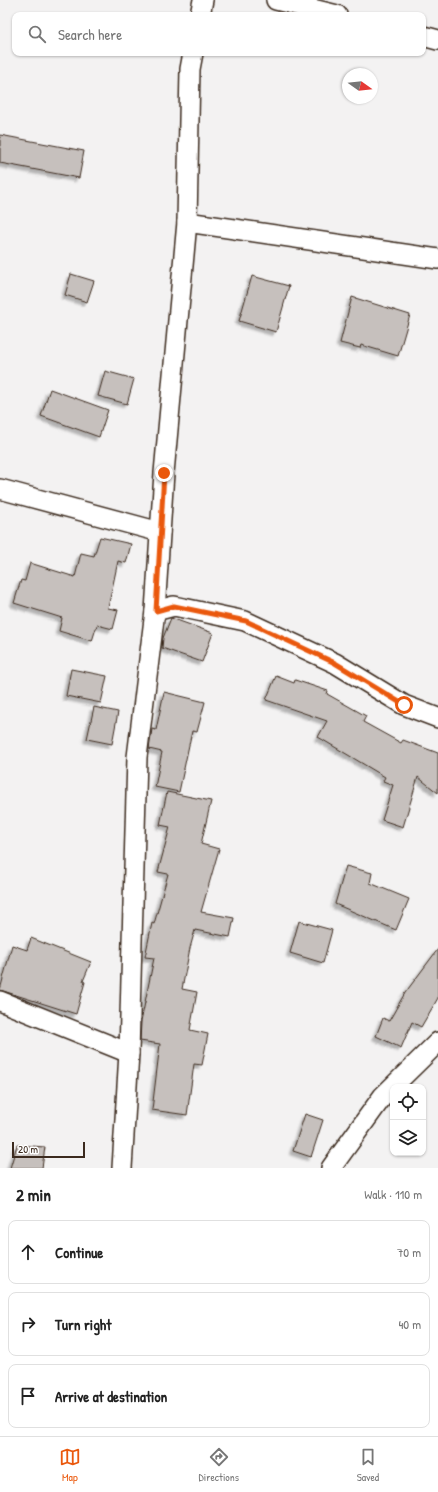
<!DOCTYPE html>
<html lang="en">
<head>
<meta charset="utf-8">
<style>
	:root { --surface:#fff; --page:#f6f6f6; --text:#222; --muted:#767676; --line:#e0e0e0; --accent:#ea580c }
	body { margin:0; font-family:"Patrick Hand",sans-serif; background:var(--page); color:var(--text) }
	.controls { position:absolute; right:12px; bottom:12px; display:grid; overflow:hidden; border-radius:8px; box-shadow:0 1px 3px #0004 }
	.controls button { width:36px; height:36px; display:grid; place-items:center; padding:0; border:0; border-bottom:1px solid var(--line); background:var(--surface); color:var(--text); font:20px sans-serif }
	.compass { position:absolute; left:342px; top:68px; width:36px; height:36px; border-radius:50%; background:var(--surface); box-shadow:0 1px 3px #0004; rotate:105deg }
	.scale { position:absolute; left:12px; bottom:10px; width:73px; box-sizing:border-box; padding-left:4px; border:2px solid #3b2a1e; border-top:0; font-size:11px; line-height:14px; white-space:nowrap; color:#3b2a1e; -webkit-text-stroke:3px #fff; paint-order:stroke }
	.stop { position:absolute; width:12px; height:12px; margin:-9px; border:3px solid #ea580c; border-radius:50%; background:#fff }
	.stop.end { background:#ea580c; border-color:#fff; box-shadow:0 1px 4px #0008 }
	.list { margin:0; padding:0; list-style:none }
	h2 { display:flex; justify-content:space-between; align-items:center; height:52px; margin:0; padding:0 16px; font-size:17px }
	h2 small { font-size:13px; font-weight:400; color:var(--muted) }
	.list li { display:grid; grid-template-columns:26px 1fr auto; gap:12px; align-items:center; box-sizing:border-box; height:64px; margin:0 8px 8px; padding:0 8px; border:1px solid var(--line); border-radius:8px }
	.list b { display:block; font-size:15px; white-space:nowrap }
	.list em { font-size:13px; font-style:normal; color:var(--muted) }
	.icon { flex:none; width:22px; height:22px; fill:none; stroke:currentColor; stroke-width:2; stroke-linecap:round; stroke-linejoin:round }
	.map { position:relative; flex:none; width:438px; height:1168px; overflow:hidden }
	.search { position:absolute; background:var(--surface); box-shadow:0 1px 3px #0004; left:12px; right:12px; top:12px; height:44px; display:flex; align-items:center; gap:10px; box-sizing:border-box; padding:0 14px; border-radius:8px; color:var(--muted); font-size:15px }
	.sheet { height:268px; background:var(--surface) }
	nav { display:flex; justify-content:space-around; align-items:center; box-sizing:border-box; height:56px; border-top:1px solid var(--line); background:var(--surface); font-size:11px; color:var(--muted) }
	nav a { display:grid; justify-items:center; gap:2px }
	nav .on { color:var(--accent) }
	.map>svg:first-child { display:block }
	.building { fill:#c6c0bd; stroke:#3b2a1e; filter:url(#shadow) }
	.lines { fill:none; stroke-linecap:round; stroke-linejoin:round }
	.minor-casing { stroke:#3b2a1e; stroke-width:22 }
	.minor { stroke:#fff; stroke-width:19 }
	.route { stroke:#ea580c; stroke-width:5 }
</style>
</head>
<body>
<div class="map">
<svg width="438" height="1168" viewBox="0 0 438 1168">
	<defs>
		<filter id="shadow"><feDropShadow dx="-3.5" dy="3.5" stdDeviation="1" flood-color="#0004"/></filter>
	</defs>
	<rect width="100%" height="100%" fill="#f3f2f2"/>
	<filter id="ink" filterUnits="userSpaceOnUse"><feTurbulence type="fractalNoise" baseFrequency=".025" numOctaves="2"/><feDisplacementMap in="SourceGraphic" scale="8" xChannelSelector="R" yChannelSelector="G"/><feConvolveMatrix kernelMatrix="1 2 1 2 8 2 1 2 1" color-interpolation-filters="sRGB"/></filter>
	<g filter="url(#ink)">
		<g class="building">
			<polygon points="0,135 84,151 79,178 0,163"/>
			<polygon points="71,274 94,281 87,302 65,295"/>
			<polygon points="252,276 289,286 276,332 239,321"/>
			<polygon points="352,297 410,315 398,356 361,345 360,348 340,343"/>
			<polygon points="105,371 134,379 127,404 98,396"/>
			<polygon points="50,389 108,410 99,437 41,416"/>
			<polygon points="100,537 131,544 126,563 118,561 108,608 118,610 113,629 97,625 92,641 59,631 62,618 14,603 21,580 25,581 30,563 75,577 81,553 94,556"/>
			<polygon points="171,618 213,633 202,662 162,648 163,638"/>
			<polygon points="71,669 107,676 101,703 66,696"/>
			<polygon points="276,676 294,683 295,680 328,691 327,694 366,716 363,722 401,743 403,740 438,753 438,793 418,777 403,827 382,820 393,785 383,781 385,777 318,737 327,721 266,700"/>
			<polygon points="164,692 205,702 197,732 192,731 179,792 155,787 162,752 149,749 152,729 156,730"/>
			<polygon points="94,707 118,712 112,744 87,739"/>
			<polygon points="167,792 211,801 201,844 219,849 201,912 234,918 230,937 195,930 190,948 182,989 197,992 190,1030 208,1034 202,1065 194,1064 187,1115 152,1110 160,1044 140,1041 141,1022 154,958 145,957 152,923 154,924 168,874 158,872 170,827 160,825"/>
			<polygon points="346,866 372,873 370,883 409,899 396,930 335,904"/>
			<polygon points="299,921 332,930 323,963 290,953"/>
			<polygon points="31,938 91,962 83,981 85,982 76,1014 0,990 12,945 27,950"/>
			<polygon points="438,949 438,998 421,1027 412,1022 401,1048 376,1036 383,1018 389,1021 405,993"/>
			<polygon points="305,1114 323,1120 311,1157 293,1151"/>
			<polygon points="17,1145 45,1147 42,1168 10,1168"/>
		</g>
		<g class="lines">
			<defs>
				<g id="minor">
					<polyline points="276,0 337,15"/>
					<polyline points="200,15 203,0"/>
					<polyline points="423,36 438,40"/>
					<polyline points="187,222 438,259"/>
					<polyline points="0,489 160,532"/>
					<polyline points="155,611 174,606 245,621 335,663 404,705 438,718"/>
					<polyline points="0,1001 129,1053"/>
					<polyline points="122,1168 129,1053 137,757 155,611 164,473 187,222 190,69 193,53"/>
					<polyline points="331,1168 383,1096 438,1042"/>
				</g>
			</defs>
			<use href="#minor" class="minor-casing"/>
			<use href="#minor" class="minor"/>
		</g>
	</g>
	<g class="lines" filter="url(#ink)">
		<polyline class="route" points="164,473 156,611 174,606 246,621 335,663 404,705"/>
	</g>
</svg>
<div class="controls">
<button><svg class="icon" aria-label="locate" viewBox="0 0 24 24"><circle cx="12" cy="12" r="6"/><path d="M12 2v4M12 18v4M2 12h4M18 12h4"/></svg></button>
<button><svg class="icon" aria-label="layers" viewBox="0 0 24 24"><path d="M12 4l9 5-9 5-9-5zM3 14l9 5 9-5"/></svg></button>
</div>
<svg class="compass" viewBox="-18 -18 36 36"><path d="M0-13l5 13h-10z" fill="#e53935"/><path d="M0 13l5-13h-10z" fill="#767676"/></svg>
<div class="scale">20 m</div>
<div class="stop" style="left:404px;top:705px"></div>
<div class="stop end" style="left:164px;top:473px"></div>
<div class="search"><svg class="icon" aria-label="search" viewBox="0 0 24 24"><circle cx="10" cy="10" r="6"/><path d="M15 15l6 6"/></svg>Search here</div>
</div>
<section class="sheet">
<h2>2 min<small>Walk · 110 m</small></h2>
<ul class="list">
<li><svg class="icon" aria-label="ahead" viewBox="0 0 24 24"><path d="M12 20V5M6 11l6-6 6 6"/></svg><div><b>Continue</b></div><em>70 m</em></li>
<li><svg class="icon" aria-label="right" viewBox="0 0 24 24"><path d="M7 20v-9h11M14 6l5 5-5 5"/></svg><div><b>Turn right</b></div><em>40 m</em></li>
<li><svg class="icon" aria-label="arrive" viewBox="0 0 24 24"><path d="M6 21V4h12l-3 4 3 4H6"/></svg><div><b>Arrive at destination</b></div></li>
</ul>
</section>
<nav>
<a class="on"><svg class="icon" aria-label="map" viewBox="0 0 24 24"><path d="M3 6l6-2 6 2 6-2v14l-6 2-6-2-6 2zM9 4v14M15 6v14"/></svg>Map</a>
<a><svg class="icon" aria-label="directions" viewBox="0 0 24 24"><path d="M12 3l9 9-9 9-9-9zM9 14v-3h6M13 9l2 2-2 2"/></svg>Directions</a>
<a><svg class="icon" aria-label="saved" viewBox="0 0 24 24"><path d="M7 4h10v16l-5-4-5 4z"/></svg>Saved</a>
</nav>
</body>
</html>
